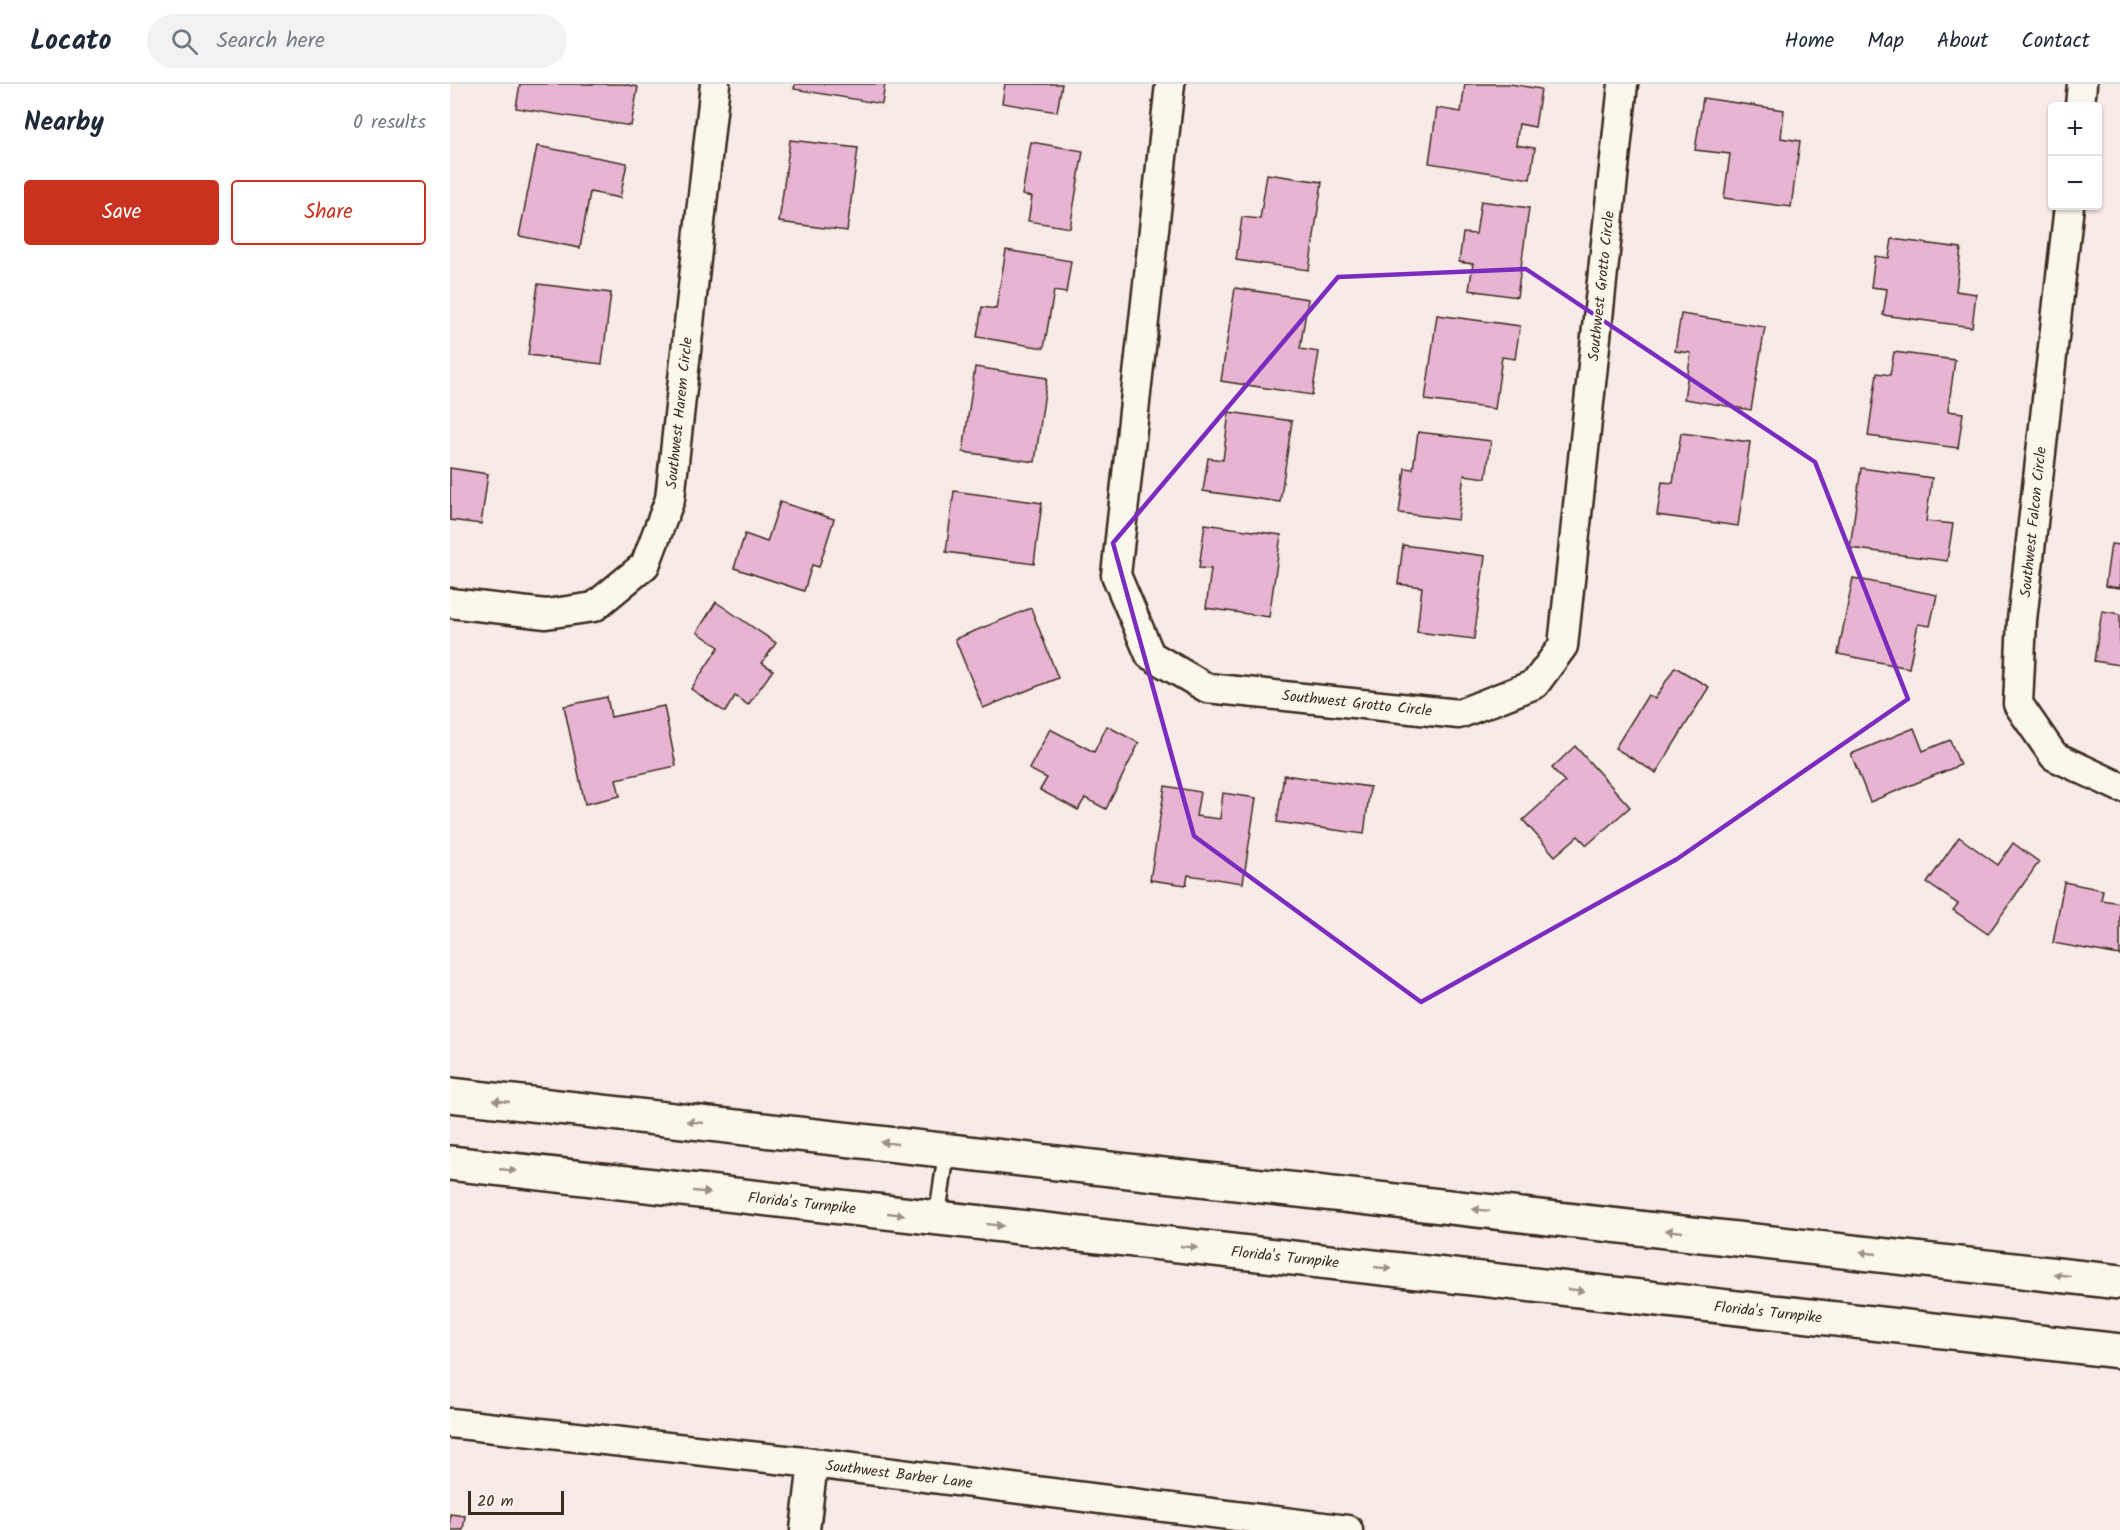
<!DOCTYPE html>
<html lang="en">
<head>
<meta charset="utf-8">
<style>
	:root { --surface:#fff; --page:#f2f2f3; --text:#1f2937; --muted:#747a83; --line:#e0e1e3; --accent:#c8321e }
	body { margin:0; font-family:Kalam,sans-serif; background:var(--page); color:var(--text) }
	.controls { position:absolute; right:18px; top:18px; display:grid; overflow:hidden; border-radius:6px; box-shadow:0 2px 4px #0004 }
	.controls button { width:54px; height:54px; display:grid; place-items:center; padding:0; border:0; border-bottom:2px solid var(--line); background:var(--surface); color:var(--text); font:30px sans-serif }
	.scale { position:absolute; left:18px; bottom:15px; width:96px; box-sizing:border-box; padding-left:6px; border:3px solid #3b2a1e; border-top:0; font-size:16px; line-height:21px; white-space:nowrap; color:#3b2a1e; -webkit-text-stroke:4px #fbf7ec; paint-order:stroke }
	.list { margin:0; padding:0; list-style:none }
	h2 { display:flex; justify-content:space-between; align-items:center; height:78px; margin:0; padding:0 24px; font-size:26px }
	h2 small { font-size:20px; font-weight:400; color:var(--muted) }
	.actions { display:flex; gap:12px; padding:18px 24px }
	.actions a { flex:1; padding:14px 0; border:2px solid var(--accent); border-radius:6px; text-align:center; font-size:21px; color:var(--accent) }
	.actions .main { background:var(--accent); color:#fff }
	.icon { flex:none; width:33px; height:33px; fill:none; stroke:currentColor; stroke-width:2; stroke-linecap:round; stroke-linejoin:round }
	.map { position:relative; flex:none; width:1670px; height:1446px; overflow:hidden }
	header { display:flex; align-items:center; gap:36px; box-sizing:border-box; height:84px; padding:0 30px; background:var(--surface); border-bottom:2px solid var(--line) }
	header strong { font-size:28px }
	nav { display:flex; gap:33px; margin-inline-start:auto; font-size:21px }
	.search { width:420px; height:54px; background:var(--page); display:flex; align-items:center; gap:15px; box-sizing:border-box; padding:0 21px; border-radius:33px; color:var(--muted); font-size:22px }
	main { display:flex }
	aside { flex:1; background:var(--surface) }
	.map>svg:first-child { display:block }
	.building { fill:#e7b4d2; stroke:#3b2a1e; stroke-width:1.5 }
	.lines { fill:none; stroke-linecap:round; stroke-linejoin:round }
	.lane-casing { stroke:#3b2a1e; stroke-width:20 }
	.street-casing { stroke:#3b2a1e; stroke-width:33 }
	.highway-casing { stroke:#3b2a1e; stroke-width:38 }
	.lane { stroke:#fbf7ec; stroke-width:15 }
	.street { stroke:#fbf7ec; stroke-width:28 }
	.highway { stroke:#fbf7ec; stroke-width:33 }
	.oneway { fill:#9b9085 }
	.marked { fill:none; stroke:#7b2cbf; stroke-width:4.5; stroke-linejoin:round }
	.labels { text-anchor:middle; stroke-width:5; stroke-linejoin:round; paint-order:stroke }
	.street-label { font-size:15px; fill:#3b2a1e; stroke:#fbf7ec }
</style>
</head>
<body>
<header>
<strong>Locato</strong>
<div class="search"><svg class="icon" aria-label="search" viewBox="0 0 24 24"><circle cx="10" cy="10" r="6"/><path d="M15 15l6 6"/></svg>Search here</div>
<nav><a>Home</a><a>Map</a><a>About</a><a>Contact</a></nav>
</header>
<main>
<aside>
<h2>Nearby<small>0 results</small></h2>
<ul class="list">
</ul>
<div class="actions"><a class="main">Save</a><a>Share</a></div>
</aside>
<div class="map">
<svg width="1670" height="1446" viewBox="0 0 1670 1446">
	<rect width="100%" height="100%" fill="#f7eae7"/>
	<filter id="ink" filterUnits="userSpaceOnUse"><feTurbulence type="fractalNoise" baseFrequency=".0167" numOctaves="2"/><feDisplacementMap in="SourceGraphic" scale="12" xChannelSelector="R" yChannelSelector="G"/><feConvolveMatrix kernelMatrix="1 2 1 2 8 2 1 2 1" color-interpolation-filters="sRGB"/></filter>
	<g filter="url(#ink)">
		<g class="building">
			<polygon points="70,0 174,0 188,3 181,42 66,24"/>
			<polygon points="345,0 435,0 432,20 344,5"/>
			<polygon points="555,0 612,0 607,28 552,19"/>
			<polygon points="1015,0 1060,0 1091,5 1085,43 1069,40 1066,61 1085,64 1080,95 979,79 987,24 1011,28"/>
			<polygon points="1253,14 1334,26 1331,54 1350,57 1341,123 1274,114 1280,70 1245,66"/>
			<polygon points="340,56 408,64 397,147 329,138"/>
			<polygon points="581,58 633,67 620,144 578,137 582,113 572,111"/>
			<polygon points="87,62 177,79 170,114 140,108 130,164 69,152"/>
			<polygon points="817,90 872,98 859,186 786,176 792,133 810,135"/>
			<polygon points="1031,117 1079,124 1067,213 1019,206 1023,180 1009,178 1013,149 1026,150"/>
			<polygon points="1442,155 1511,164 1506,207 1526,210 1522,243 1433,231 1437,205 1421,203 1425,172 1439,174"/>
			<polygon points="556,166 621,177 616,209 604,207 594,264 527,253 532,223 546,225"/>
			<polygon points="88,200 161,209 152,280 78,271"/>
			<polygon points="785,204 858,215 850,265 869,268 862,311 771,297"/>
			<polygon points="1231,230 1315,243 1301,326 1234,315 1241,269 1225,267"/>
			<polygon points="987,231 1070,242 1065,275 1052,273 1045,325 975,316"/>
			<polygon points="1444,268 1505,276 1498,327 1513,329 1508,364 1418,352 1427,289 1440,291"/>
			<polygon points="525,283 597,294 585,378 513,368"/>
			<polygon points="779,328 842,337 830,418 753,407 758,374 773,376"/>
			<polygon points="968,348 1041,357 1036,394 1014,391 1008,436 949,429 955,384 963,385"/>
			<polygon points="1231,349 1300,358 1288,442 1207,431 1212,398 1223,399"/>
			<polygon points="0,384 38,390 31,440 0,436"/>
			<polygon points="1411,384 1482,394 1476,437 1503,440 1497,477 1400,464"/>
			<polygon points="504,407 592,419 584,480 496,468"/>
			<polygon points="330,418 384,435 369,483 362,481 354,507 284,484 295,450 317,458"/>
			<polygon points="755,440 831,451 819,533 756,524 761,485 749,484"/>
			<polygon points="1661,460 1670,461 1670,504 1655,502"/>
			<polygon points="953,461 1035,472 1024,555 967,548 972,503 948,500"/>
			<polygon points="1403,494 1487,511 1480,542 1468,540 1459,584 1388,570"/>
			<polygon points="266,518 326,559 312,579 323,586 298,621 285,612 275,628 241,605 269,563 247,548"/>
			<polygon points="581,524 608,594 533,624 505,555"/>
			<polygon points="1652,527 1670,530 1670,581 1644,577"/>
			<polygon points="1225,583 1259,603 1206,689 1165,664 1198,611 1205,615"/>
			<polygon points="157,613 161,633 214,622 226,682 166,695 170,712 135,720 114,622"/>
			<polygon points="657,642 689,659 656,725 635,714 628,726 590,706 597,694 579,685 600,645 644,668"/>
			<polygon points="1464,644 1473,667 1500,656 1510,681 1420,718 1401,670"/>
			<polygon points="1125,662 1180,723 1137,761 1128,752 1105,772 1073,736 1115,698 1102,684"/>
			<polygon points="834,691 920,703 914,750 827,738"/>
			<polygon points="715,702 750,708 746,732 770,735 773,709 806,714 793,799 738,791 736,801 700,796"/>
			<polygon points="1509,753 1548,781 1563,759 1589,778 1538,850 1503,826 1508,820 1477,799"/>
			<polygon points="1614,798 1653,806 1651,816 1670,819 1670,871 1603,859"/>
			<polygon points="0,1430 15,1432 13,1446 0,1446"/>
		</g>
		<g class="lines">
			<defs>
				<polyline id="lane" points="487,1134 497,1065"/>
				<g id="street">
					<polyline points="720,0 666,491 700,571 757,604 1009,630 1085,600 1113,562 1173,0"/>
					<polyline points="1630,22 1632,0"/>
					<polyline points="1619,122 1572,536 1568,620 1604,672 1670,703"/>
					<polyline points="0,519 96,530 144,523 195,481 220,415 265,0"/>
					<polyline points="0,1339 363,1379 898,1446"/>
					<polyline points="355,1446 363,1379"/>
				</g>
				<g id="highway">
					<polyline points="0,1011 1670,1198"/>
					<polyline points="0,1079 1670,1267"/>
				</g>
			</defs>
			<use href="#lane" class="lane-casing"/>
			<use href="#street" class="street-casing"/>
			<use href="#highway" class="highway-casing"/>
			<use href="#lane" class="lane"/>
			<use href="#street" class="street"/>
			<use href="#highway" class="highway"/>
		</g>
		<defs><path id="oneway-solid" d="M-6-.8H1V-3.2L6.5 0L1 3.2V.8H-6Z" transform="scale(1.5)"/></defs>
		<g class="oneway">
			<use href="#oneway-solid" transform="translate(51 1017) rotate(-174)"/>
			<use href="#oneway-solid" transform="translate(245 1038) rotate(-174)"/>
			<use href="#oneway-solid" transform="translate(439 1059) rotate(-174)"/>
			<use href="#oneway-solid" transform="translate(58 1086) rotate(6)"/>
			<use href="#oneway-solid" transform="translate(252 1108) rotate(6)"/>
			<use href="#oneway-solid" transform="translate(1031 1126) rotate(-174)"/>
			<use href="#oneway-solid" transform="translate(446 1130) rotate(6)"/>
			<use href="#oneway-solid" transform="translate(545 1141) rotate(6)"/>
			<use href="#oneway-solid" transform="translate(1224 1147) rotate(-174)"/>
			<use href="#oneway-solid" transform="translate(739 1163) rotate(6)"/>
			<use href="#oneway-solid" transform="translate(1418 1169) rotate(-174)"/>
			<use href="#oneway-solid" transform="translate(933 1184) rotate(6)"/>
			<use href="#oneway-solid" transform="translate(1612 1191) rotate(-174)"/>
			<use href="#oneway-solid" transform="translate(1126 1206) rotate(6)"/>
		</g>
	</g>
	<path class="marked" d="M1076 185 1365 378 1458 615 1227 775 971 918 744 752 663 459 888 193Z"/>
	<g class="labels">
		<g class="street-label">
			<text transform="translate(1151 202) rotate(-84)" y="5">Southwest Grotto Circle</text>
			<text transform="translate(229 329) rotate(-84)" y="5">Southwest Harem Circle</text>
			<text transform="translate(1583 438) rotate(-84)" y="5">Southwest Falcon Circle</text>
			<text transform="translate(907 619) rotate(6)" y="5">Southwest Grotto Circle</text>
			<text transform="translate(352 1119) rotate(6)" y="5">Florida's Turnpike</text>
			<text transform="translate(835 1173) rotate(6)" y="5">Florida's Turnpike</text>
			<text transform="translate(1318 1228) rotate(6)" y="5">Florida's Turnpike</text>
			<text transform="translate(449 1390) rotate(7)" y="5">Southwest Barber Lane</text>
		</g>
	</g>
</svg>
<div class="controls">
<button>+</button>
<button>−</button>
</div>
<div class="scale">20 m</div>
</div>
</main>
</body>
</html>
